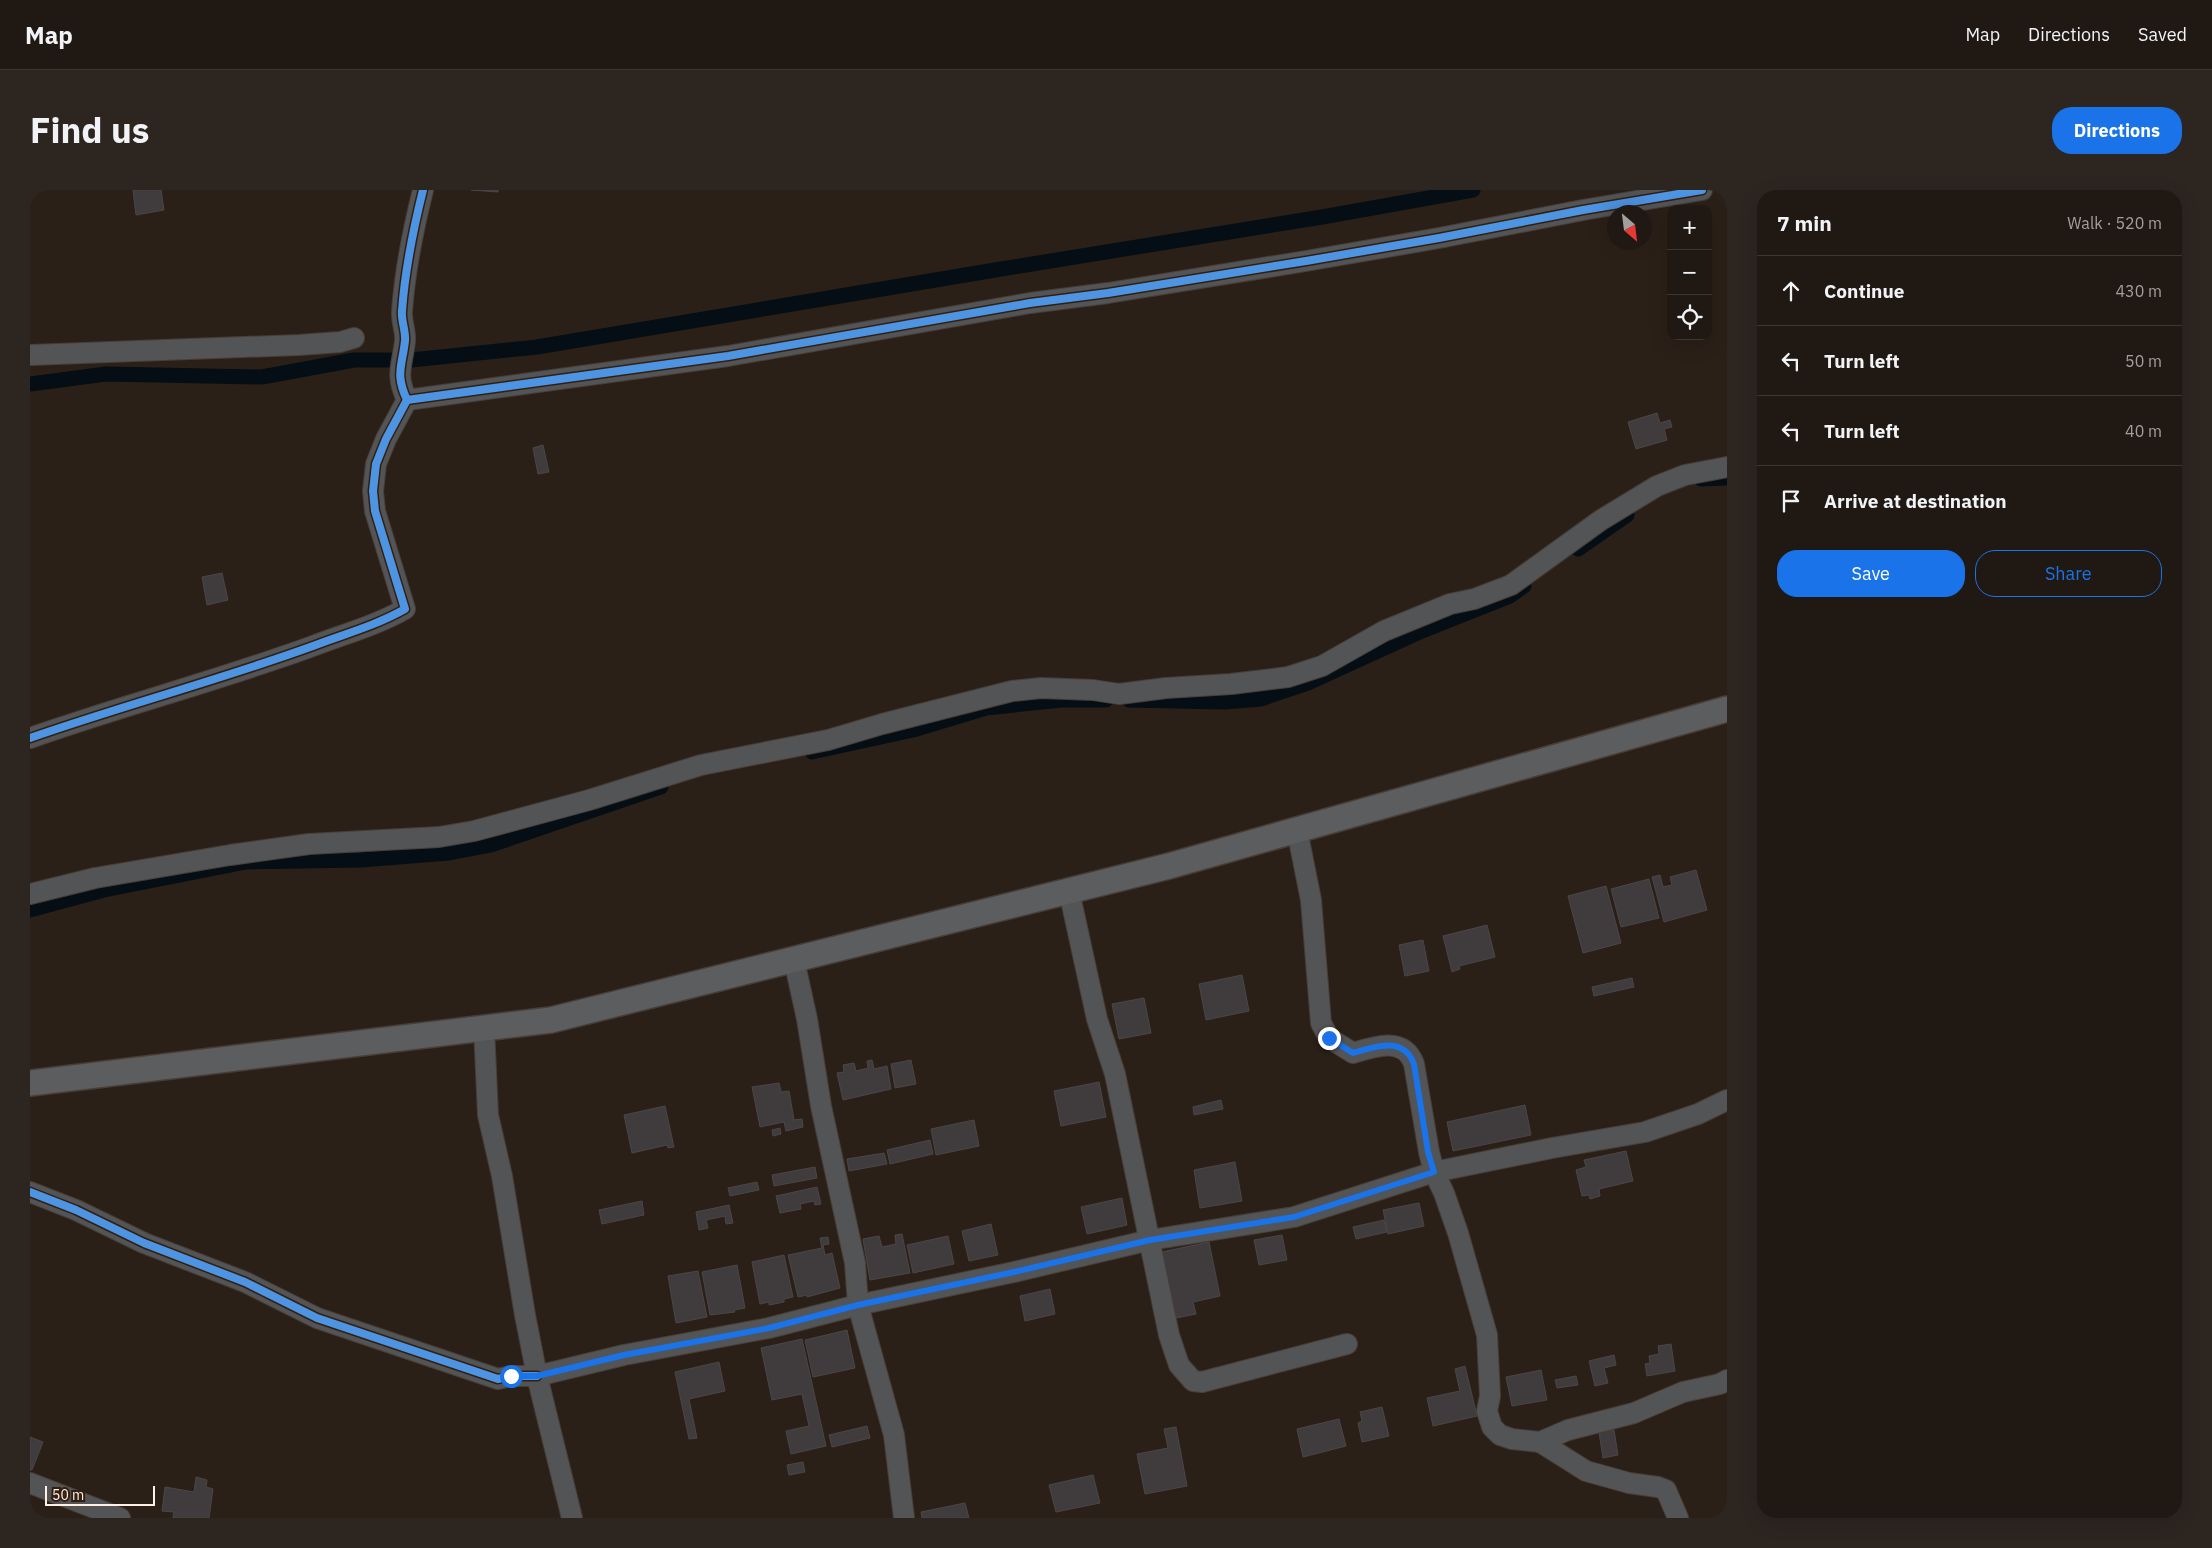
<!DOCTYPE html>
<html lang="en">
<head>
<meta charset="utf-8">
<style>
	:root { --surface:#201812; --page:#2d2520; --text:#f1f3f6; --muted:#a2a09f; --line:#3d3732; --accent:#1a73e8 }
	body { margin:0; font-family:"IBM Plex Sans",sans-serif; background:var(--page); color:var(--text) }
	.controls { position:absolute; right:15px; top:15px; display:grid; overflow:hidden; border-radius:10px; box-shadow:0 5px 20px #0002 }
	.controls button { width:45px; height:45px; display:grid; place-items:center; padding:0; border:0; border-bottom:1px solid var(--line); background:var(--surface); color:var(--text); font:25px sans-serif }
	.compass { position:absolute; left:1577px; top:15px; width:45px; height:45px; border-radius:50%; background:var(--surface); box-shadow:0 5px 20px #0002; rotate:152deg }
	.scale { position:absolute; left:15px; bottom:12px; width:110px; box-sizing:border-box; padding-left:5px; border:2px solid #fef0e6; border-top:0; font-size:14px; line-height:18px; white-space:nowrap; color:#fef0e6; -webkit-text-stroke:4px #331f10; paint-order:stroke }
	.stop { position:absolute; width:15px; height:15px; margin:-11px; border:4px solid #1a73e8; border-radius:50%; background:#fff }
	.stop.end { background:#1a73e8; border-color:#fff; box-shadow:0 1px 5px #0008 }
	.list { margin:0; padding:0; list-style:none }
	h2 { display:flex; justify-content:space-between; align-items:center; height:65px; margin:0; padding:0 20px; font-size:21px }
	h2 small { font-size:16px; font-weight:400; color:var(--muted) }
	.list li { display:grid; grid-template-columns:32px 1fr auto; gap:15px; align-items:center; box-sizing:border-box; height:70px; padding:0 20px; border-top:1px solid var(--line) }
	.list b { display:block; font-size:19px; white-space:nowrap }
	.list em { font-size:16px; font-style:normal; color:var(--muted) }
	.actions { display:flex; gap:10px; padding:15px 20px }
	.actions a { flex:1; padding:11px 0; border:1px solid var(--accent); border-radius:20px; text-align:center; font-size:18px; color:var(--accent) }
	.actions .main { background:var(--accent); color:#fff }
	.icon { flex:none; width:28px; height:28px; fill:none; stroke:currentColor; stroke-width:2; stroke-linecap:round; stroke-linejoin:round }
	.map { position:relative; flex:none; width:1697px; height:1328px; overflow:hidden; border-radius:20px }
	header { display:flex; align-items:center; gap:30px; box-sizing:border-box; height:70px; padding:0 25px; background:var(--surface); border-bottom:1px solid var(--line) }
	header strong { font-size:24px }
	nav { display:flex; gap:28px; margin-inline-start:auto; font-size:18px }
	.intro { display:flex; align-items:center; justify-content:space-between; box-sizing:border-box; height:120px; padding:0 30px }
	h1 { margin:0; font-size:35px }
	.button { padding:12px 22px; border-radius:20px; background:var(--accent); color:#fff; font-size:18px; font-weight:700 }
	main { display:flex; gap:30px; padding:0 30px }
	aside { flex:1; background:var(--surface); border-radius:20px; box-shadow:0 5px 20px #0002 }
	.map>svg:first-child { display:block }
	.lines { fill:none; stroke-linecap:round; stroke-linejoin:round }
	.canal { stroke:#040e14; stroke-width:15 }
	.building { fill:#403c3e; stroke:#4b4647 }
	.minor-casing { stroke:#473e37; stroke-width:22 }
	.major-casing { stroke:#473e37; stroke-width:28 }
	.minor { stroke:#535455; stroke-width:20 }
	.major { stroke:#5c5d5e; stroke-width:25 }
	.cycleway-casing { stroke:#331f10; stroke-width:11 }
	.cycleway { stroke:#4d94e3; stroke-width:8 }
	.route { stroke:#1a73e8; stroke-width:6 }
</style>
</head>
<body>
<header>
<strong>Map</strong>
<nav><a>Map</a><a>Directions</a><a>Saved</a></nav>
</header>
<div class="intro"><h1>Find us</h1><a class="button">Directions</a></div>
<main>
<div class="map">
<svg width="1697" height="1328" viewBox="0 0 1697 1328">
	<rect width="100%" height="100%" fill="#2b2018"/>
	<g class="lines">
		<g class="canal">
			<polyline points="0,194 76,184 232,187 324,170 381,170 507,157 971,79 1292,27 1443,0"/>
			<polyline points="1671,289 1697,288"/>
			<polyline points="1548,359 1597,325"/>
			<polyline points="1099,510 1195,512 1231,509 1278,493 1392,441 1480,406 1494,396"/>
			<polyline points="782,562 883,540 956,518 1031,510 1076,510"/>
			<polyline points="0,720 74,700 216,672 331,670 419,663 461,655 631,597"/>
		</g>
	</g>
	<g class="building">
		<polygon points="103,0 131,0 134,20 106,25"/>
		<polygon points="441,0 468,0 468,2"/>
		<polygon points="1627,223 1630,233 1640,230 1642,237 1634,239 1637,250 1606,259 1598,232"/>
		<polygon points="513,255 519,282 508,284 503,258"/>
		<polygon points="192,383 198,410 177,415 172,387"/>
		<polygon points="1666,680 1677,720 1634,732 1622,687 1630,685 1633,697 1642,695 1640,687"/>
		<polygon points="1619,689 1629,728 1591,737 1581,699"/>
		<polygon points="1576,696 1591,753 1553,763 1538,706"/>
		<polygon points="1457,735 1465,767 1429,776 1430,779 1422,782 1413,746"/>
		<polygon points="1393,750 1399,781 1375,786 1369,755"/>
		<polygon points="1212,785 1219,821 1176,830 1169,794"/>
		<polygon points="1602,788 1604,797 1564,806 1562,797"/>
		<polygon points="1114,808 1121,843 1089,849 1082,814"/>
		<polygon points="842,870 844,879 857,876 861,899 813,910 807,883 814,882 813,875 824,873 826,881 838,878 837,871"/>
		<polygon points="881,870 886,894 865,898 861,874"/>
		<polygon points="1069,892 1076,927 1031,936 1024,901"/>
		<polygon points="749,893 751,902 759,901 764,930 772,929 773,937 756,941 754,932 730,937 722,897"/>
		<polygon points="1191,910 1193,919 1164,925 1163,917"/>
		<polygon points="1495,915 1501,945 1423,961 1417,932"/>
		<polygon points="635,916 644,957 638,958 637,955 602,963 594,925"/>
		<polygon points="944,930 949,956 906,965 901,939"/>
		<polygon points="750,938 751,944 743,946 742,940"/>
		<polygon points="900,950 903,964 860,974 857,960"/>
		<polygon points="1596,961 1603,991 1569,999 1570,1006 1560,1009 1559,1005 1552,1006 1546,980 1556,977 1554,970"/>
		<polygon points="854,963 857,974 819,981 817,969"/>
		<polygon points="1205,972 1212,1011 1170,1018 1164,980"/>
		<polygon points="785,977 787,988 744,996 742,985"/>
		<polygon points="727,992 729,1000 700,1006 698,998"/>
		<polygon points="787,997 791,1014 785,1015 784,1011 770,1014 771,1019 750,1023 746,1006"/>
		<polygon points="1092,1008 1097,1035 1057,1044 1051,1017"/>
		<polygon points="612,1011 614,1025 572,1034 569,1020"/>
		<polygon points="1389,1013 1394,1036 1358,1044 1353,1020"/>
		<polygon points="699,1015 703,1033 696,1034 695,1026 676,1030 678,1038 669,1040 666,1022"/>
		<polygon points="1354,1030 1357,1042 1326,1049 1323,1037"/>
		<polygon points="961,1034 968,1065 939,1071 932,1041"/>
		<polygon points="872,1044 880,1083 840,1090 833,1049 849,1046 852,1057 866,1054 865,1045"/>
		<polygon points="1252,1045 1257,1070 1229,1075 1224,1050"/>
		<polygon points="918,1046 924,1074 883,1083 877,1055"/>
		<polygon points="798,1047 799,1054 793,1055 795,1065 802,1063 810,1098 777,1107 777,1105 768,1107 758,1065 792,1058 790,1048"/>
		<polygon points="1179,1052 1190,1106 1163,1112 1166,1124 1141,1129 1127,1063"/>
		<polygon points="754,1065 763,1107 754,1109 754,1112 739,1115 739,1112 730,1114 722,1072"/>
		<polygon points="707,1075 715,1118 704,1120 705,1122 680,1125 672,1082"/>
		<polygon points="668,1081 677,1127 646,1133 638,1086"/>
		<polygon points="1020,1099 1025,1124 995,1131 990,1106"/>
		<polygon points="817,1140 825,1178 783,1187 775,1150"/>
		<polygon points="772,1149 796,1256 761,1264 756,1241 779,1236 772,1204 742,1210 731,1158"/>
		<polygon points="1641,1154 1645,1181 1617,1186 1615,1174 1620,1173 1619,1166 1629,1164 1628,1156"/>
		<polygon points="1584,1165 1586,1175 1574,1178 1578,1193 1565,1196 1559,1171"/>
		<polygon points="689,1172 695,1201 659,1209 667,1248 659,1249 645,1182"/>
		<polygon points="1435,1176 1447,1226 1403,1236 1397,1208 1430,1201 1425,1179"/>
		<polygon points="1511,1180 1517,1210 1482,1216 1476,1187"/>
		<polygon points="1546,1186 1548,1195 1527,1198 1525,1190"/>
		<polygon points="1352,1217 1359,1246 1332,1252 1328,1233 1332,1231 1330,1222"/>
		<polygon points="1309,1229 1316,1256 1273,1267 1267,1239"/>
		<polygon points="837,1236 840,1248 802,1257 799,1245"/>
		<polygon points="1146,1237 1157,1296 1115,1304 1107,1264 1138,1258 1134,1239"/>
		<polygon points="1584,1240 1588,1265 1573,1268 1569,1242"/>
		<polygon points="0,1247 13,1252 2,1280 0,1280"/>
		<polygon points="773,1272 775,1282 759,1285 757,1275"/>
		<polygon points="1063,1285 1070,1313 1026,1322 1019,1295"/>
		<polygon points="166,1287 177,1290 176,1297 183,1299 179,1328 143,1328 144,1322 132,1321 135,1297 164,1302"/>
		<polygon points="935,1313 939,1328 892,1328 891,1322"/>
	</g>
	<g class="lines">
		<defs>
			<g id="minor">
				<polyline points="0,165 269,155 310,152 324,148"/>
				<polyline points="377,210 698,166 1000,113 1078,103 1276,71 1409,48 1553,20 1672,0"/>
				<path d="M0 548C94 515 190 490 283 456 314 444 345 436 375 419L345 321 343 301 346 274 356 249 377 210C365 184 372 177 375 151 376 141 371 131 372 121 375 80 383 40 393 0"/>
				<path d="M1267 640 1281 710 1291 833 1299 848 1323 863C1345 856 1374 846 1384 874L1399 962 1404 982 1414 1003 1428 1043 1457 1145 1460 1206 1457 1221 1462 1237 1470 1245 1482 1249 1510 1252 1538 1240 1604 1223 1653 1202 1690 1194 1697 1190"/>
				<polyline points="1039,701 1067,829 1085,884 1139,1145 1149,1175 1163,1191 1172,1192 1317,1154"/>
				<polyline points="0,704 65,688 200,665 279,654 409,647 444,641 559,610 671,575 798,550 852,534 982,501 1011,498 1063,500 1089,504 1136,498 1201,494 1258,487 1292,476 1354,441 1420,414 1444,409 1481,395 1571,330 1627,296 1655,285 1697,277"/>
				<polyline points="764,770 777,829 791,916 825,1073 828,1115 864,1245 874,1328"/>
				<polyline points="454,838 458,925 472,986 495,1125 507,1186 542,1328"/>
				<polyline points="0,1002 46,1020 114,1053 215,1092 287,1128 468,1189 481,1186 507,1186 594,1165 739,1138 828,1115 984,1082 1120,1050 1264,1027 1404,982 1522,958 1615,942 1668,924 1697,910"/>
				<polyline points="1510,1252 1556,1281 1599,1293 1628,1297 1636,1300 1648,1328"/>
				<polyline points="0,1293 90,1328"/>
			</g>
			<polyline id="major" points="0,893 521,830 1139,676 1697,519"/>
		</defs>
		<use href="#minor" class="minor-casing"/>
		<use href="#major" class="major-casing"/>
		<use href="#minor" class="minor"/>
		<use href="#major" class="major"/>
		<defs>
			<g id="cycleway">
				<polyline points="377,210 698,166 1000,113 1078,103 1276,71 1409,48 1553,20 1672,0"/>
				<path d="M0 548C94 515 190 490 283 456 314 444 345 436 375 419L345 321 343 301 346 274 356 249 377 210C365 184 372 177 375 151 376 141 371 131 372 121 375 80 383 40 393 0"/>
				<polyline points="0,1002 46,1020 114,1053 215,1092 287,1128 468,1189 481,1186 507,1186"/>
			</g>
		</defs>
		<use href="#cycleway" class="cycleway-casing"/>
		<use href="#cycleway" class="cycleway"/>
	</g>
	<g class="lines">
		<path class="route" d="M481 1186H507L594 1165 739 1138 828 1115 984 1082 1120 1050 1264 1027 1404 982 1398 962 1384 874C1374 846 1345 856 1323 863L1299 848"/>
	</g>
</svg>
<div class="controls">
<button>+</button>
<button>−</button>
<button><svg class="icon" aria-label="locate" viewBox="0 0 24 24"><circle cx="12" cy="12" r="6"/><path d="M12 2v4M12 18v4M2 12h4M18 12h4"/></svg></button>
</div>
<svg class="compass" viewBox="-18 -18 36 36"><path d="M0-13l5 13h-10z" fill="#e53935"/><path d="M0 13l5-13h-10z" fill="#a2a09f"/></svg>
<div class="scale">50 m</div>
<div class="stop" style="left:481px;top:1186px"></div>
<div class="stop end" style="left:1299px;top:848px"></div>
</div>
<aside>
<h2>7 min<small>Walk · 520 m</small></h2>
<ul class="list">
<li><svg class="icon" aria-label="ahead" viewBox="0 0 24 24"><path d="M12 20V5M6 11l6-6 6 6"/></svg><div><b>Continue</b></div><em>430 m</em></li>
<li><svg class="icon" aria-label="left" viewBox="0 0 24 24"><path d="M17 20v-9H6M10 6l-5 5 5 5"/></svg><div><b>Turn left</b></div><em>50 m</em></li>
<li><svg class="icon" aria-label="left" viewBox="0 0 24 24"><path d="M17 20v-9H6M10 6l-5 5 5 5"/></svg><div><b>Turn left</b></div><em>40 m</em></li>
<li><svg class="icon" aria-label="arrive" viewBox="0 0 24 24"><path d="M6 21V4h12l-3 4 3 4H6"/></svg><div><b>Arrive at destination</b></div></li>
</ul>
<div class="actions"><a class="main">Save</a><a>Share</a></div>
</aside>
</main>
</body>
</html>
